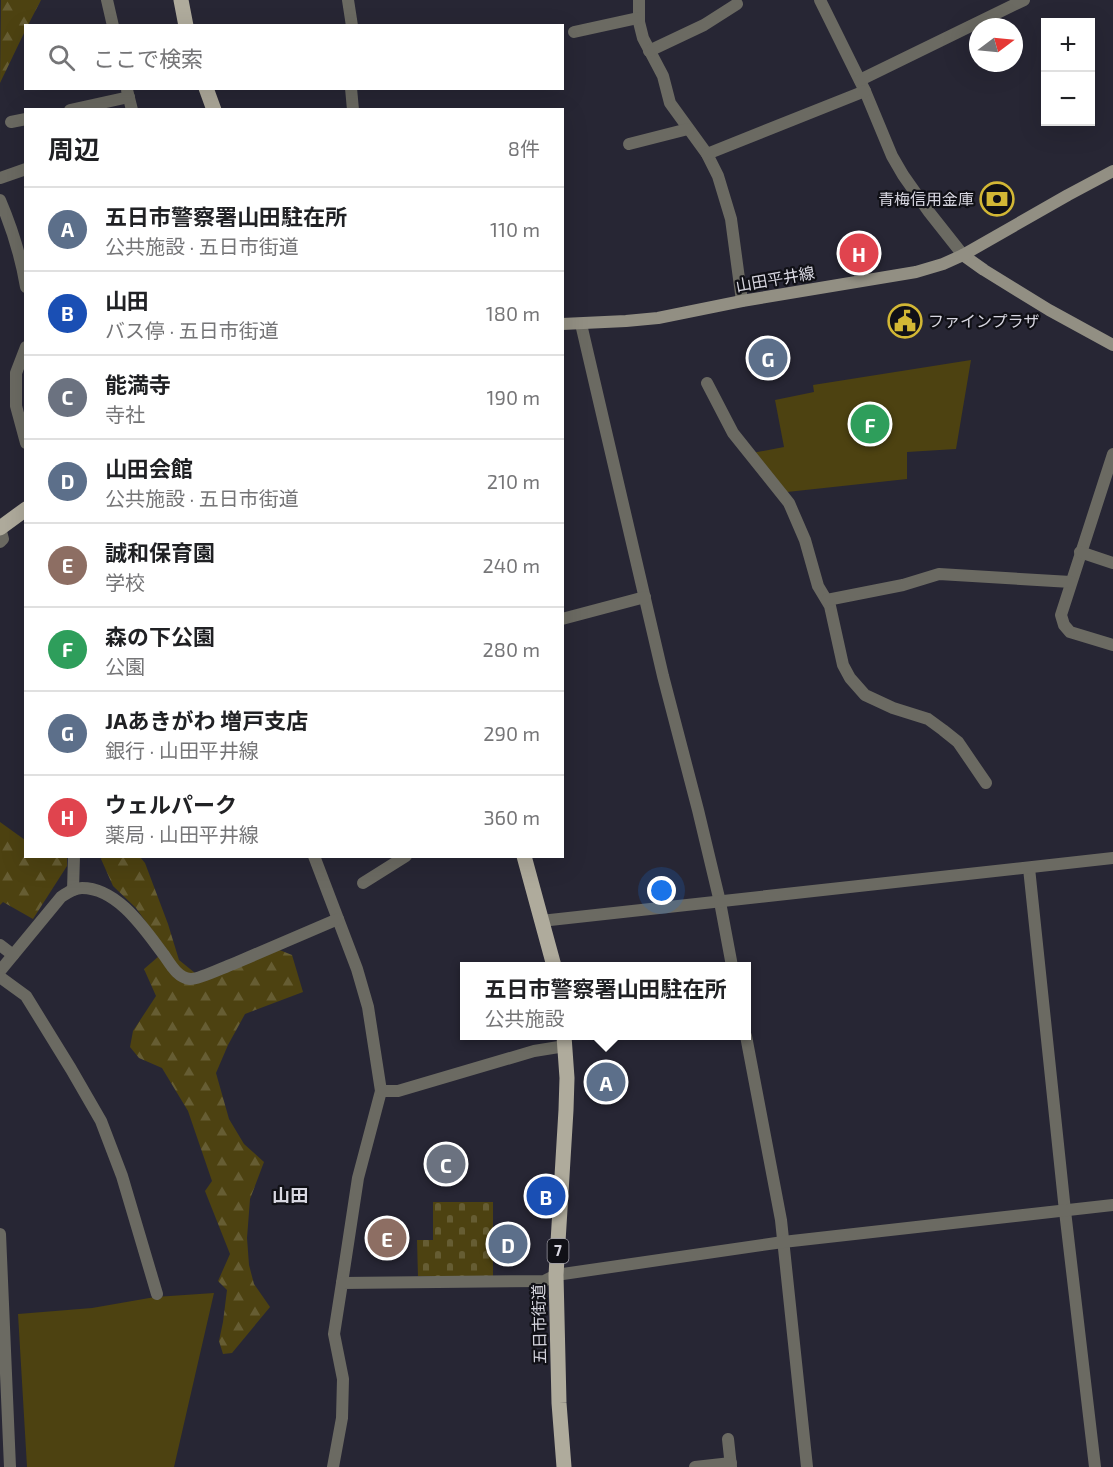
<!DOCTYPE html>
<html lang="ja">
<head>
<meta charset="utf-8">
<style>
	:root { --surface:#fff; --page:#f2f2f2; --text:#202124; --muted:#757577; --line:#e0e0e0; --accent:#0b8043 }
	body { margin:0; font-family:"Exo 2","Noto Sans JP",sans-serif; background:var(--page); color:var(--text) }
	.controls { position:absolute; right:18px; top:18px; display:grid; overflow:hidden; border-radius:0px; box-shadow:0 6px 24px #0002 }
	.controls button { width:54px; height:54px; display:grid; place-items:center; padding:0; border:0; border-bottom:2px solid var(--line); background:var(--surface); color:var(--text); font:30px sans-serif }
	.compass { position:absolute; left:969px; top:18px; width:54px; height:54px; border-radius:50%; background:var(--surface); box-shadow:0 6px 24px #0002; rotate:74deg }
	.you { position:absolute; left:662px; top:891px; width:21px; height:21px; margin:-15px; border:4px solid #fff; border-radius:50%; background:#1a73e8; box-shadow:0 0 0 9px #1a73e833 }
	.badge { display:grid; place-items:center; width:39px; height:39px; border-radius:50%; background:var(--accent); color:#fff; font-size:20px; font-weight:700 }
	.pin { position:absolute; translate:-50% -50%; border:3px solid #fff; box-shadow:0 2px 6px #0006 }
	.popup { position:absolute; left:460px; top:962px; width:291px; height:78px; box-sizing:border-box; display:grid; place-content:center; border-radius:0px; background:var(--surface); filter:drop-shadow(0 2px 4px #0005); font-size:20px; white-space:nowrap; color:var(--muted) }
	.popup b { font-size:22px; color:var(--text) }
	.popup::after { content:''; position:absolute; left:50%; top:100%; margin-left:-12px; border:12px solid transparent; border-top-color:var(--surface) }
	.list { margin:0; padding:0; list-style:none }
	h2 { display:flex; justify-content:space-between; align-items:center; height:78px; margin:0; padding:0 24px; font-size:26px }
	h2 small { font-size:20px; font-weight:400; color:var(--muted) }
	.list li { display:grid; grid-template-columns:39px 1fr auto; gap:18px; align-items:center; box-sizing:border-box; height:84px; padding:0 24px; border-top:2px solid var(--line) }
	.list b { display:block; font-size:22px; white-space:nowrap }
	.list p { margin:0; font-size:20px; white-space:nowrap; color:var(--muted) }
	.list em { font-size:20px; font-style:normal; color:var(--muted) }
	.icon { flex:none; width:33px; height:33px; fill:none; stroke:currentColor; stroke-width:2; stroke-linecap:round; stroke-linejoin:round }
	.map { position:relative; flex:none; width:1113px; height:1467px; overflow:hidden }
	.search { position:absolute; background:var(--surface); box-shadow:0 6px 24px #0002; left:24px; top:24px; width:540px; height:66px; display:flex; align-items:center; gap:15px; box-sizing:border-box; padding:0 21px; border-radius:0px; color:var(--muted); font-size:22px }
	.panel { position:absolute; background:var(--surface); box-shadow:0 6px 24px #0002; left:24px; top:108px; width:540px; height:750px; border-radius:0px }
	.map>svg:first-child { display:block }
	.forest { fill:url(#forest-firs) }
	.cemetery { fill:url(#cemetery-stones) }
	.green { fill:#4d4211 }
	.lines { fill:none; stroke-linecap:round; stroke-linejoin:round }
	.street { stroke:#6b6a62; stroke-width:12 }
	.secondary { stroke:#928f83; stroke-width:12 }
	.primary { stroke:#afab9c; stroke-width:15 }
	.labels { text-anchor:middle; stroke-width:4.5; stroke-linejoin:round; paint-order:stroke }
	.shield { fill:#101016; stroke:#9c9ba4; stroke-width:1.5 }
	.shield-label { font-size:15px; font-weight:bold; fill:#d8d7e1 }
	.poi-label { font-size:16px; fill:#d8d7e1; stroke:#101016; text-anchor:end }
	.street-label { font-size:16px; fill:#d8d7e1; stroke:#101016 }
	.neighbourhood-label { font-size:18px; font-weight:bold; fill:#d8d7e1; stroke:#101016 }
</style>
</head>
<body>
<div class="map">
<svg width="1113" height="1467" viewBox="0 0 1113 1467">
	<defs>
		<pattern id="forest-firs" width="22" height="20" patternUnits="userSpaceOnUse" patternTransform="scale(1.5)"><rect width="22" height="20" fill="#4d4211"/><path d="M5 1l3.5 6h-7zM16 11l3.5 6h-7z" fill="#665d33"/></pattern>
		<pattern id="cemetery-stones" width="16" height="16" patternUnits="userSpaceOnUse" patternTransform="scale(1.5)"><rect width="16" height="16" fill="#4d4211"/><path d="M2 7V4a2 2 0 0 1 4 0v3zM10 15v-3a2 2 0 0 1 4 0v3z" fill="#665d33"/></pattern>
	</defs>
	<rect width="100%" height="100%" fill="#272634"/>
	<g class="forest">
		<polygon points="1,0 41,0 28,25 26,26 25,31 0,83"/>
		<polygon points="0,822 25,840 26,856 67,857 67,866 33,919 3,902 0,905"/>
		<polygon points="102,857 140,857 145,863 168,924 179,960 195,973 277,949 292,955 303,992 245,1014 228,1045 216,1073 229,1119 244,1144 264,1162 250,1199 247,1238 249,1265 254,1284 270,1307 232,1353 223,1354 219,1341 223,1322 227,1290 218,1281 230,1254 205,1191 212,1181 188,1111 162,1068 139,1058 130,1047 133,1031 156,996 144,969 166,950 136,908 113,886 101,859"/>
	</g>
	<polygon class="cemetery" points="433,1202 493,1202 493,1276 418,1276 417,1240 433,1240"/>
	<g class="green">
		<polygon points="971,360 956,449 907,452 907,479 787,492 752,453 784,447 775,400 814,392 813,385"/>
		<polygon points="214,1293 174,1467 27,1467 18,1314 92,1308 155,1297"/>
	</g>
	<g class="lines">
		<g class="street">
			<polyline points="107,0 113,26"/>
			<polyline points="348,0 352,26"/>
			<polyline points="639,0 639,22 643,38 663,76 670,103 707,154 718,176 731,219 742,301"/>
			<polyline points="820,0 865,91 892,156 903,175 929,212 963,255"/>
			<polyline points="574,32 638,18"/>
			<polyline points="649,51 704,25 737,4"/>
			<polyline points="860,80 1024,0"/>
			<polyline points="351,88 353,110"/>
			<polyline points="127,90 132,110"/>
			<polyline points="70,110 129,97"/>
			<polyline points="11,122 26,119"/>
			<polyline points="629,144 688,129"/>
			<polyline points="707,154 865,91"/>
			<polyline points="0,178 26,169"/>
			<path d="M0 200C12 228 21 257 26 287"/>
			<polyline points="581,324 663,676 698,810 720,902 732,966"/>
			<polyline points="26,347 16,373 16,406 26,443"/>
			<polyline points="707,383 733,433 789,503 805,540 818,586 830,606 843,665 850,678 865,695 893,708 928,719 943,730 958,742 986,783"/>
			<polyline points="1113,454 1061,615 1064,625 1070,632 1113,645"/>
			<polyline points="0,542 3,539 0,528"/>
			<polyline points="1080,552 1113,563"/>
			<polyline points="827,600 903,585 939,574 1071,582"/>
			<polyline points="562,619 645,597"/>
			<polyline points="314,856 357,969 368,1007 381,1091 358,1178 342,1283"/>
			<polyline points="1029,868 1065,1211 1095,1467"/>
			<polyline points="363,883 406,856"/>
			<polyline points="73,890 74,856"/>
			<polyline points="541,921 1113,858"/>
			<polyline points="0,945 13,955"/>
			<path d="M0 971 61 897C67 893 74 888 82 888 118 888 145 930 164 955 171 965 177 977 190 979 198 980 224 967 233 964 268 949 303 934 338 919"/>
			<polyline points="0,977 26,996 71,1069 101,1121 122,1176 157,1294"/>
			<polyline points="746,1036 781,1220 807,1467"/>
			<polyline points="381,1091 398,1091 534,1051 565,1046"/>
			<polyline points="0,1234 10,1467"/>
			<polyline points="728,1439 731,1467"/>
			<polyline points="333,1467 342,1418 343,1379 334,1334 342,1283 544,1281 556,1275 783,1242 1113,1205"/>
			<polyline points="695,1467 731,1463"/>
		</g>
		<g class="secondary">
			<polyline points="963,255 984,270 1049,310 1113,345"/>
			<polyline points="562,324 626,321 658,318 742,301 916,272 943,264 963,255 1068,195 1113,171"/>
		</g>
		<g class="primary">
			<polyline points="181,0 186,26"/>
			<polyline points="206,88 214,110"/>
			<polyline points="0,528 26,509"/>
			<polyline points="524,856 554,966"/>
			<polyline points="564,1036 567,1078 566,1110 556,1275 559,1403 564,1467"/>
		</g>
	</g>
	<defs>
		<symbol id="bank-ring" viewBox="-11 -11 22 22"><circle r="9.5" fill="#101016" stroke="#d2b735" stroke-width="1.5"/><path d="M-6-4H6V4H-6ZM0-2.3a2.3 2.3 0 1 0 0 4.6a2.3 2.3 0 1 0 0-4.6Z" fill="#d2b735"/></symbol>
		<symbol id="civic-ring" viewBox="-11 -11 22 22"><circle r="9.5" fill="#101016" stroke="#d2b735" stroke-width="1.5"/><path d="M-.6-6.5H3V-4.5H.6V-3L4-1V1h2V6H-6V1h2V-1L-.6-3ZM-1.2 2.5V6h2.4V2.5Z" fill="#d2b735"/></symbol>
	</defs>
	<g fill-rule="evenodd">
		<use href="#bank-ring" x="978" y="180" width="38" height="38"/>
		<use href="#civic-ring" x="886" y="302" width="38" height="38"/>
	</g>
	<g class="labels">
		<rect class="shield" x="547.5" y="1239" width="21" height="24" rx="4.5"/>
		<g class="shield-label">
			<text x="558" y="1256">7</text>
		</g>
		<g class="poi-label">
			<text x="974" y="205">青梅信用金庫</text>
			<text x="928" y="327" text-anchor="start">ファインプラザ</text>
		</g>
		<g class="street-label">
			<text transform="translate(775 279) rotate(-10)" y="6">山田平井線</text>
			<text transform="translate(539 1324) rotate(-91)" y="6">五日市街道</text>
		</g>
		<g class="neighbourhood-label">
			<text x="290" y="1202">山田</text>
		</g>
	</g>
</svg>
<div class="controls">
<button>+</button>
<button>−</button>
</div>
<svg class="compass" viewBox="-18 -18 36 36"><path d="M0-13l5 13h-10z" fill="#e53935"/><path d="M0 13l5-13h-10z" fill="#757577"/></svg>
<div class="you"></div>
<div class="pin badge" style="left:606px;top:1082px;background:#5c6f8a">A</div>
<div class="popup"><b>五日市警察署山田駐在所</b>公共施設</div>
<div class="pin badge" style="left:546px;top:1196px;background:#1a4fb4">B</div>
<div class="pin badge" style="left:446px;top:1164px;background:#6b7280">C</div>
<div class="pin badge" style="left:508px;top:1244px;background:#5c6f8a">D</div>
<div class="pin badge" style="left:387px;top:1238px;background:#8d6e63">E</div>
<div class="pin badge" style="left:870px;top:424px;background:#2e9e5b">F</div>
<div class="pin badge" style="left:768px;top:358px;background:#5c6f8a">G</div>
<div class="pin badge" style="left:859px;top:253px;background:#e0444e">H</div>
<div class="search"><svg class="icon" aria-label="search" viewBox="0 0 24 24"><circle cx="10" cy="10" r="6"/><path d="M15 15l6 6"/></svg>ここで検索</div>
<section class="panel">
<h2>周辺<small>8件</small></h2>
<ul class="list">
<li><span class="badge" style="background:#5c6f8a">A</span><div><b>五日市警察署山田駐在所</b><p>公共施設 · 五日市街道</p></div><em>110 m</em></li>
<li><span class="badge" style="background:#1a4fb4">B</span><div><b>山田</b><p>バス停 · 五日市街道</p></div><em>180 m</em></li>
<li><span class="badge" style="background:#6b7280">C</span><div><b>能満寺</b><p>寺社</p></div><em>190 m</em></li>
<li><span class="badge" style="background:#5c6f8a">D</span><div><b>山田会館</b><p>公共施設 · 五日市街道</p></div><em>210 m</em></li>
<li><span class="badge" style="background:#8d6e63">E</span><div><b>誠和保育園</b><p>学校</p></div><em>240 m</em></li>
<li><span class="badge" style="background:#2e9e5b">F</span><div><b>森の下公園</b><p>公園</p></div><em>280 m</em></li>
<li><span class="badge" style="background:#5c6f8a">G</span><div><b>JAあきがわ 増戸支店</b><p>銀行 · 山田平井線</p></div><em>290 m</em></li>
<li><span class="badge" style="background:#e0444e">H</span><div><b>ウェルパーク</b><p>薬局 · 山田平井線</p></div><em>360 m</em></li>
</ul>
</section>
</div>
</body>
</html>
